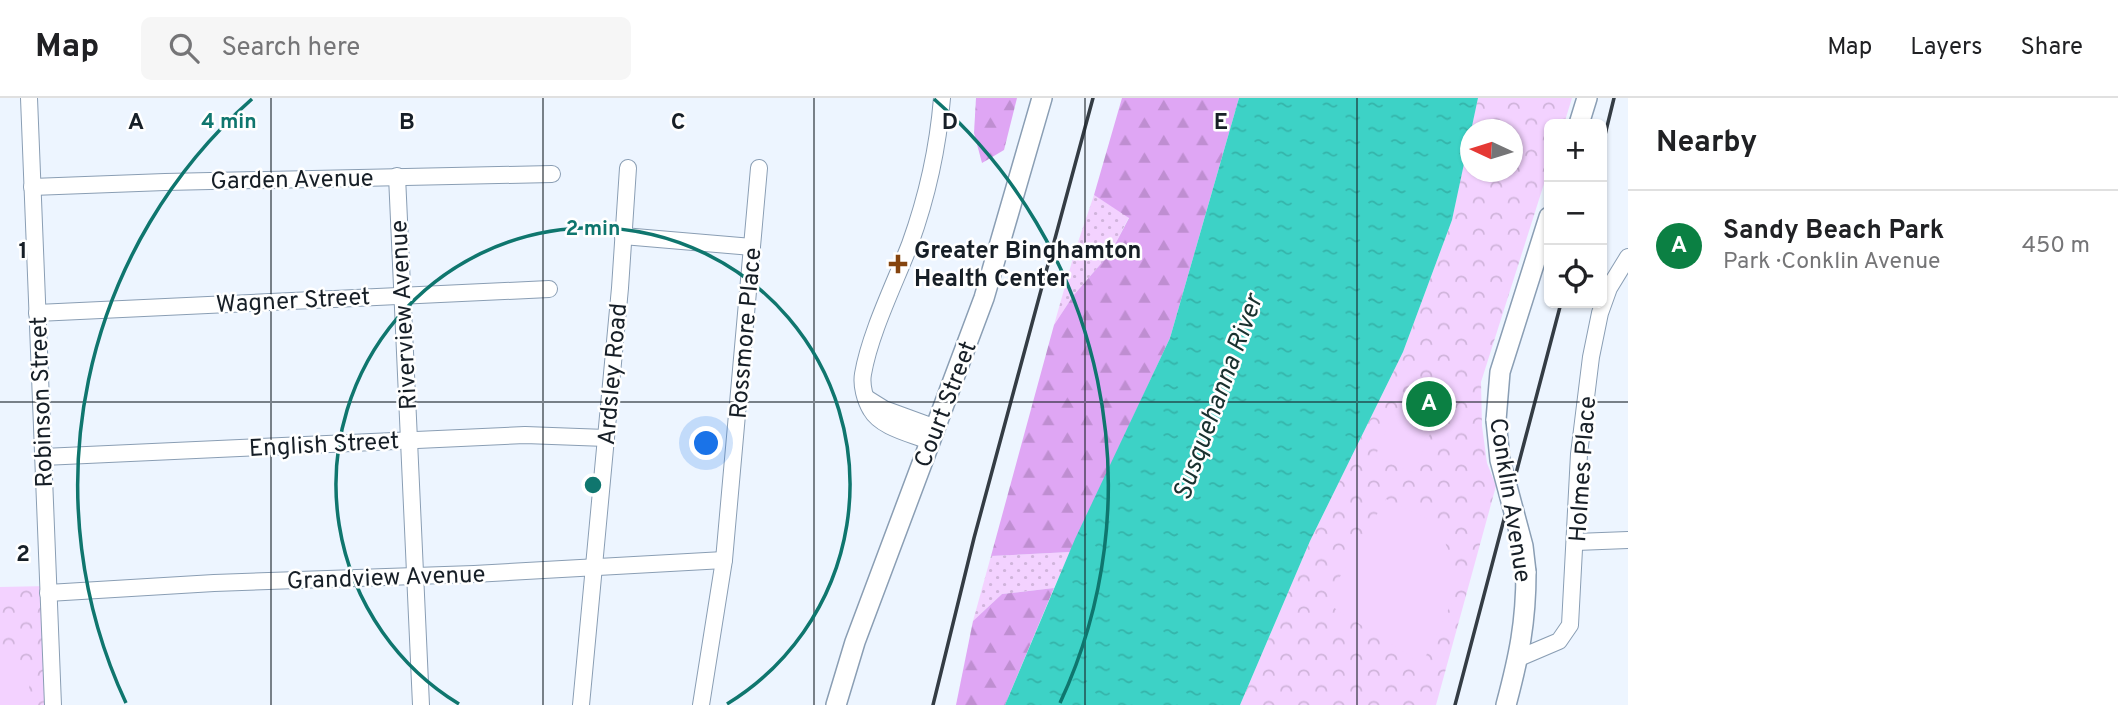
<!DOCTYPE html>
<html lang="en">
<head>
<meta charset="utf-8">
<style>
	:root { --surface:#fff; --page:#f6f6f6; --text:#202124; --muted:#757577; --line:#e0e0e0; --accent:#0b8043 }
	body { margin:0; font-family:Overpass,sans-serif; background:var(--page); color:var(--text) }
	.controls { position:absolute; right:21px; top:21px; display:grid; overflow:hidden; border-radius:10px; box-shadow:0 2px 5px #0004 }
	.controls button { width:63px; height:63px; display:grid; place-items:center; padding:0; border:0; border-bottom:2px solid var(--line); background:var(--surface); color:var(--text); font:35px sans-serif }
	.compass { position:absolute; left:1460px; top:21px; width:63px; height:63px; border-radius:50%; background:var(--surface); box-shadow:0 2px 5px #0004; rotate:274deg }
	.you { position:absolute; left:707px; top:346px; width:24px; height:24px; margin:-18px; border:5px solid #fff; border-radius:50%; background:#1a73e8; box-shadow:0 0 0 10px #1a73e833 }
	.badge { display:grid; place-items:center; width:46px; height:46px; border-radius:50%; background:var(--accent); color:#fff; font-size:23px; font-weight:700 }
	.pin { position:absolute; translate:-50% -50%; border:4px solid #fff; box-shadow:0 2px 7px #0006 }
	.list { margin:0; padding:0; list-style:none }
	h2 { display:flex; justify-content:space-between; align-items:center; height:91px; margin:0; padding:0 28px; font-size:30px }
	h2 small { font-size:23px; font-weight:400; color:var(--muted) }
	.list li { display:grid; grid-template-columns:46px 1fr auto; gap:21px; align-items:center; box-sizing:border-box; height:112px; padding:0 28px; border-top:2px solid var(--line) }
	.list b { display:block; font-size:26px; white-space:nowrap }
	.list p { margin:0; font-size:23px; white-space:nowrap; color:var(--muted) }
	.list em { font-size:23px; font-style:normal; color:var(--muted) }
	.icon { flex:none; width:38px; height:38px; fill:none; stroke:currentColor; stroke-width:2; stroke-linecap:round; stroke-linejoin:round }
	.map { position:relative; flex:none; width:1628px; height:607px; overflow:hidden }
	header { display:flex; align-items:center; gap:42px; box-sizing:border-box; height:98px; padding:0 35px; background:var(--surface); border-bottom:2px solid var(--line) }
	header strong { font-size:33px }
	nav { display:flex; gap:38px; margin-inline-start:auto; font-size:24px }
	.search { width:490px; height:63px; background:var(--page); display:flex; align-items:center; gap:18px; box-sizing:border-box; padding:0 24px; border-radius:10px; color:var(--muted); font-size:26px }
	main { display:flex }
	aside { flex:1; background:var(--surface) }
	.map>svg:first-child { display:block }
	.grass { fill:url(#grass-dots) }
	.forest { fill:url(#forest-firs) }
	.park { fill:url(#park-crowns) }
	.pitch { fill:#f3d2ff }
	.water { fill:url(#water-ripples) }
	.lines { fill:none; stroke-linecap:round; stroke-linejoin:round }
	.minor-casing { stroke:#8a9eb4; stroke-width:18 }
	.major-casing { stroke:#8a9eb4; stroke-width:22 }
	.minor { stroke:#fff; stroke-width:16 }
	.major { stroke:#fff; stroke-width:19 }
	.rail { stroke:#343c44; stroke-width:3.5 }
	.major-bridge-casing { stroke:#8a9eb4; stroke-width:22; stroke-linecap:butt }
	.major-bridge { stroke:#fff; stroke-width:19 }
	.grid { fill:none; stroke:#171f27; stroke-width:2; stroke-opacity:0.55 }
	.ring { fill:none; stroke:#0f766e; stroke-width:3.5 }
	.poi-dot { fill:#85440e; stroke:#fff; stroke-width:2.5 }
	.labels { text-anchor:middle; stroke-width:5; stroke-linejoin:round; paint-order:stroke }
	.street-label { font-size:24px; fill:#171f27; stroke:#fff }
	.poi-label { font-size:24px; font-weight:bold; fill:#171f27; stroke:#fff; text-anchor:start }
	.water-label { font-size:26px; font-style:italic; fill:#19312f; stroke:#fff }
	.grid-label { font-size:23px; text-anchor:middle; font-weight:bold; fill:#171f27; stroke:#fff; stroke-width:5; stroke-linejoin:round; paint-order:stroke }
	.centre { fill:#0f766e; stroke:#fff; stroke-width:3.5 }
	.ring-label { font-size:21px; text-anchor:middle; font-weight:bold; fill:#0f766e; stroke:#fff; stroke-width:5; stroke-linejoin:round; paint-order:stroke }
</style>
</head>
<body>
<header>
<strong>Map</strong>
<div class="search"><svg class="icon" aria-label="search" viewBox="0 0 24 24"><circle cx="10" cy="10" r="6"/><path d="M15 15l6 6"/></svg>Search here</div>
<nav><a>Map</a><a>Layers</a><a>Share</a></nav>
</header>
<main>
<div class="map">
<svg width="1628" height="607" viewBox="0 0 1628 607">
	<defs>
		<pattern id="grass-dots" width="8" height="8" patternUnits="userSpaceOnUse" patternTransform="scale(1.75)"><rect width="8" height="8" fill="#f3d2ff"/><path d="M2 2h.1M6 6h.1" fill="none" stroke="#d0b4db" stroke-width="1.8" stroke-linecap="round"/></pattern>
		<pattern id="forest-firs" width="22" height="20" patternUnits="userSpaceOnUse" patternTransform="scale(1.75)"><rect width="22" height="20" fill="#dfa6f4"/><path d="M5 1l3.5 6h-7zM16 11l3.5 6h-7z" fill="#bf8ed1"/></pattern>
		<pattern id="park-crowns" width="20" height="18" patternUnits="userSpaceOnUse" patternTransform="scale(1.75)"><rect width="20" height="18" fill="#f3d2ff"/><path d="M2 6a3 3 0 1 1 6 0M12 15a3 3 0 1 1 6 0" fill="none" stroke="#d0b4db"/></pattern>
		<pattern id="water-ripples" width="26" height="14" patternUnits="userSpaceOnUse" patternTransform="scale(1.75)"><rect width="26" height="14" fill="#3dd2c6"/><path d="M2 4q2-2 4 0t4 0M15 11q2-2 4 0t4 0" fill="none" stroke="#35b4aa"/></pattern>
	</defs>
	<rect width="100%" height="100%" fill="#edf5ff"/>
	<g class="grass">
		<polygon points="1094,97 1129,119 1111,154 1073,198 1054,227 1075,153"/>
		<polygon points="1070,454 1054,490 1002,496 973,523 991,458"/>
	</g>
	<g class="forest">
		<polygon points="976,0 1017,0 1004,52 982,65 974,35"/>
		<polygon points="1122,0 1239,0 1170,240 1070,454 991,458 1054,227 1073,198 1111,154 1129,120 1094,97"/>
		<polygon points="1054,490 1005,607 956,607 973,523 1002,496"/>
	</g>
	<g class="park">
		<polygon points="1478,0 1572,0 1564,26 1549,26 1549,70 1481,284 1482,328 1487,365 1496,388 1436,607 1240,607 1310,443 1403,254 1452,122 1470,35 1470,74 1512,74 1512,32 1471,31"/>
		<polygon points="48,488 53,607 0,607 0,489"/>
	</g>
	<g class="pitch">
		<polygon points="1393,315 1432,331 1414,375 1375,359"/>
		<polygon points="1386,401 1431,422 1444,440 1452,467 1452,504 1422,566 1325,504"/>
		<polygon points="0,559 28,567 30,607 0,607"/>
	</g>
	<polygon class="water" points="1239,0 1478,0 1452,122 1403,254 1310,443 1240,607 1005,607 1075,441 1170,240"/>
	<g class="lines">
		<defs>
			<g id="minor">
				<polyline points="29,0 53,607"/>
				<polyline points="397,78 421,607"/>
				<polyline points="32,89 165,84 552,76"/>
				<polyline points="623,138 752,149"/>
				<polyline points="37,215 549,191"/>
				<polyline points="868,301 884,311 936,330"/>
				<path d="M931 344C913 336 881 330 871 312 865 302 861 287 863 276 870 235 895 185 910 146 927 99 938 49 942 0"/>
				<polyline points="43,359 525,337 606,340"/>
				<polyline points="1576,444 1628,442"/>
				<polyline points="48,495 214,485 474,476 724,462"/>
				<polyline points="1519,560 1559,543 1570,527 1579,356 1591,259 1600,215 1609,190 1628,159"/>
				<polyline points="581,607 620,190 628,70"/>
				<polyline points="701,607 724,462 759,70"/>
			</g>
			<g id="major">
				<polyline points="1579,26 1587,0"/>
				<polyline points="1496,322 1500,274 1549,119"/>
				<polyline points="836,607 855,544 984,200 1042,0"/>
				<path d="M1506 607C1519 558 1526 525 1526 474"/>
			</g>
		</defs>
		<use href="#minor" class="minor-casing"/>
		<use href="#major" class="major-casing"/>
		<use href="#minor" class="minor"/>
		<use href="#major" class="major"/>
		<g class="rail">
			<polyline points="1602,49 1614,0"/>
			<polyline points="933,607 974,440 1093,0"/>
			<polyline points="1455,607 1561,205"/>
		</g>
		<defs>
			<polyline id="major-bridge" points="1496,322 1500,362 1523,448 1526,474"/>
		</defs>
		<use href="#major-bridge" class="major-bridge-casing"/>
		<use href="#major-bridge" class="major-bridge"/>
	</g>
	<path class="grid" d="M271 0V607M543 0V607M814 0V607M1085 0V607M1357 0V607M0 304H1628"/>
	<g class="ring">
		<path d="M459 606A257 257 0 1 1 727 606"/>
		<path d="M126 605A515 515 0 0 1 252 1M934 1A515 515 0 0 1 1060 605"/>
	</g>
	<path class="poi-dot" d="M894.5 155.5h7v7h7v7h-7v7h-7v-7h-7v-7h7z"/>
	<g class="labels">
		<g class="street-label">
			<text transform="translate(292 81) rotate(-1)" y="8">Garden Avenue</text>
			<text transform="translate(293 202) rotate(-3)" y="8">Wagner Street</text>
			<text transform="translate(403 217) rotate(-93)" y="8">Riverview Avenue</text>
			<text transform="translate(745 235) rotate(-85)" y="8">Rossmore Place</text>
			<text transform="translate(612 276) rotate(-85)" y="8">Ardsley Road</text>
			<text transform="translate(41 304) rotate(-92)" y="8">Robinson Street</text>
			<text transform="translate(945 306) rotate(-69)" y="8">Court Street</text>
			<text transform="translate(324 346) rotate(-3)" y="8">English Street</text>
			<text transform="translate(1582 371) rotate(-86)" y="8">Holmes Place</text>
			<text transform="translate(1511 402) rotate(81)" y="8">Conklin Avenue</text>
			<text transform="translate(386 479) rotate(-2)" y="8">Grandview Avenue</text>
		</g>
		<g class="poi-label">
			<text x="914" y="160">Greater Binghamton<tspan x="914" dy="28">Health Center</tspan></text>
		</g>
		<g class="water-label">
			<text transform="translate(1217 299) rotate(-70)" y="9">Susquehanna River</text>
		</g>
	</g>
	<g class="grid-label">
		<text x="136" y="31">A</text>
		<text x="407" y="31">B</text>
		<text x="678" y="31">C</text>
		<text x="950" y="31">D</text>
		<text x="1221" y="31">E</text>
		<text x="23" y="160">1</text>
		<text x="23" y="463">2</text>
	</g>
	<circle cx="593" cy="387" r="10" class="centre"/>
	<g class="ring-label">
		<text x="229" y="30">4 min</text>
		<text x="593" y="137">2 min</text>
	</g>
</svg>
<div class="controls">
<button>+</button>
<button>−</button>
<button><svg class="icon" aria-label="locate" viewBox="0 0 24 24"><circle cx="12" cy="12" r="6"/><path d="M12 2v4M12 18v4M2 12h4M18 12h4"/></svg></button>
</div>
<svg class="compass" viewBox="-18 -18 36 36"><path d="M0-13l5 13h-10z" fill="#e53935"/><path d="M0 13l5-13h-10z" fill="#757577"/></svg>
<div class="you"></div>
<div class="pin badge" style="left:1429px;top:306px">A</div>
</div>
<aside>
<h2>Nearby<small></small></h2>
<ul class="list">
<li><span class="badge">A</span><div><b>Sandy Beach Park</b><p>Park · Conklin Avenue</p></div><em>450 m</em></li>
</ul>
</aside>
</main>
</body>
</html>
